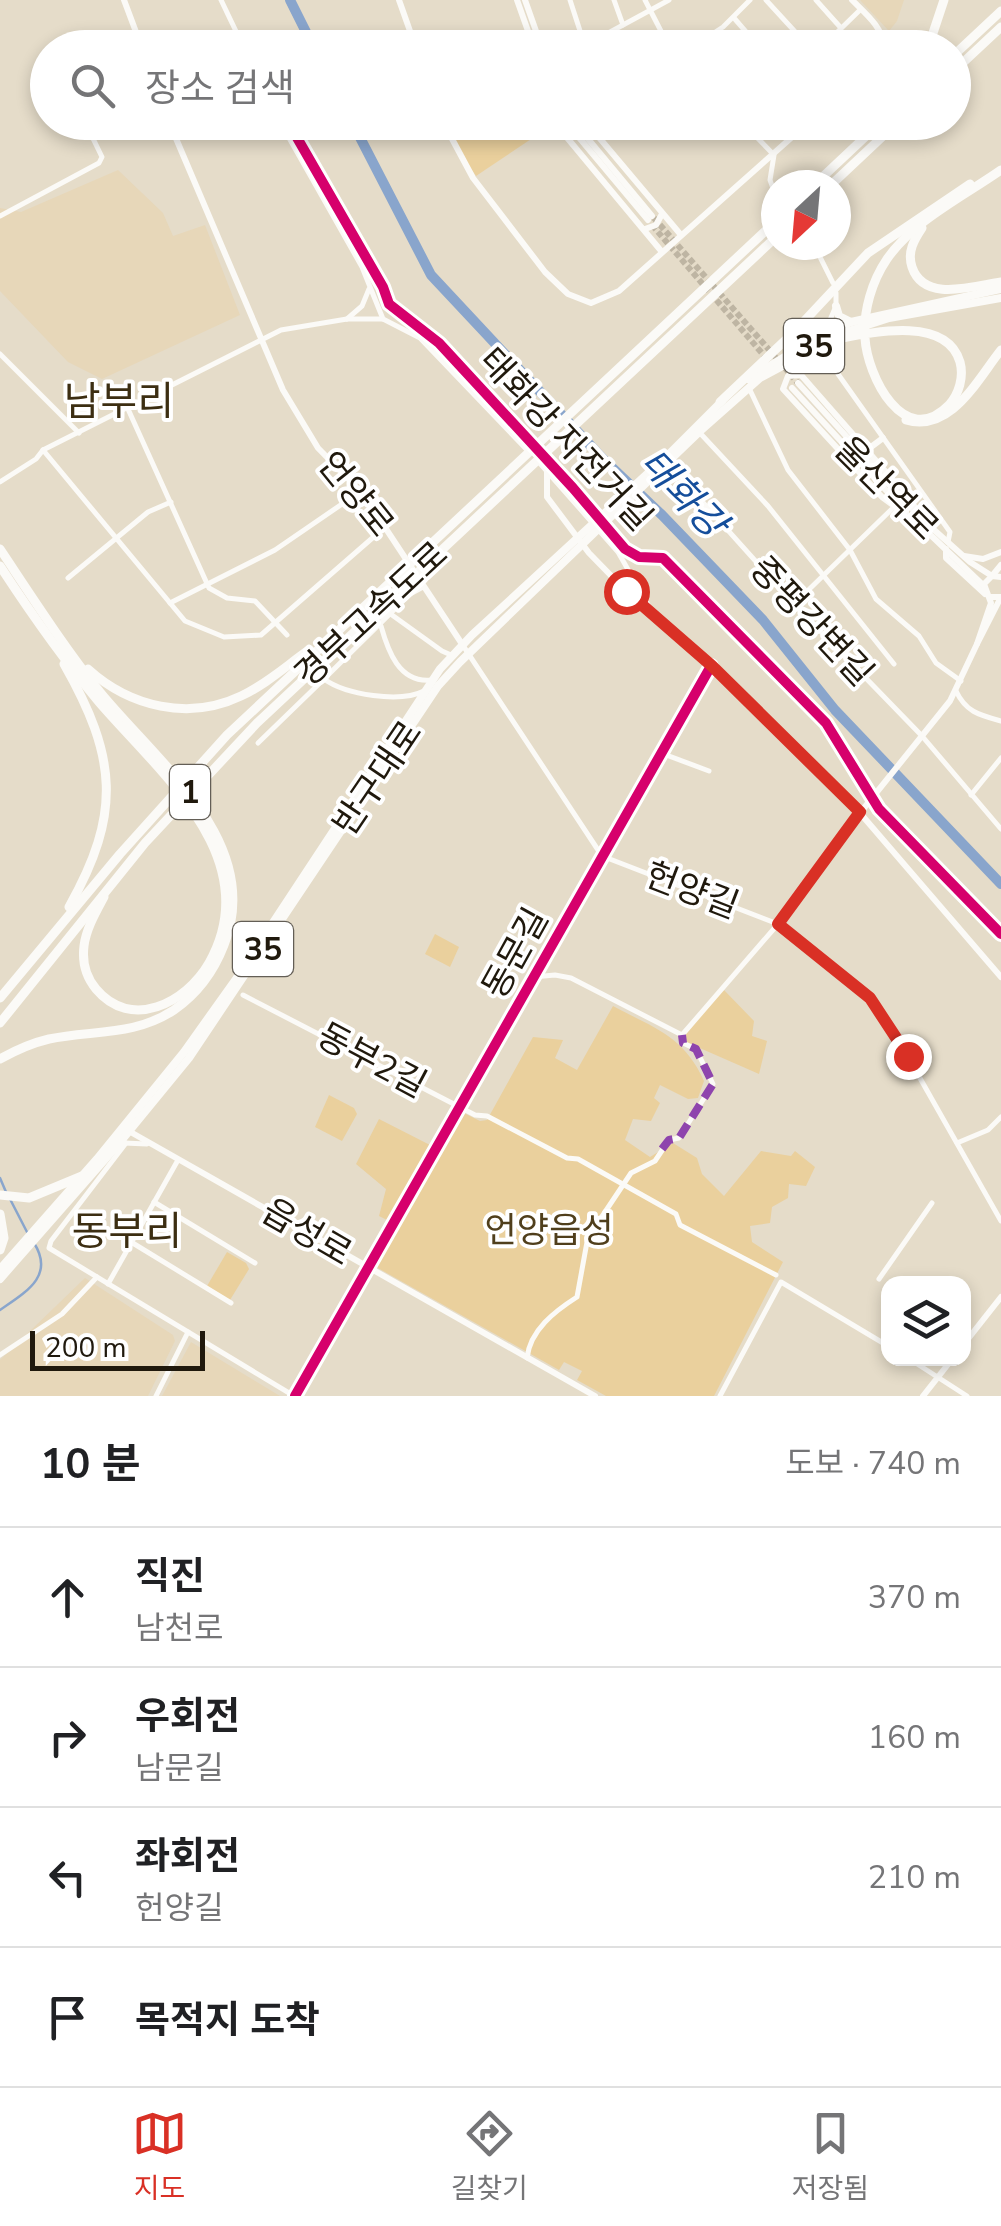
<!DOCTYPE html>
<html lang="ko">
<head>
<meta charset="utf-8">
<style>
	:root { --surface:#fff; --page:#f2f2f2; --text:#202124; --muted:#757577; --line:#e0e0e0; --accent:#d93025 }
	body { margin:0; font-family:"Nunito Sans","Noto Sans KR",sans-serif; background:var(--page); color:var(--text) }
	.controls { position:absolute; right:30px; bottom:30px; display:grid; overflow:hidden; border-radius:20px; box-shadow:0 5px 15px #0003 }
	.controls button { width:90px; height:90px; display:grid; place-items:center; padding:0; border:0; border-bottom:2px solid var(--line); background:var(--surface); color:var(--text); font:50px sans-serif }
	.compass { position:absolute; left:761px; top:170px; width:90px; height:90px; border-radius:50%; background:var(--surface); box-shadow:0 5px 15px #0003; rotate:206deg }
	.scale { position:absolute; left:30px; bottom:25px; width:175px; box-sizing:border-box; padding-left:10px; border:5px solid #20190d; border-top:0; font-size:28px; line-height:35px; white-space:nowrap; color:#20190d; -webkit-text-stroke:8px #fff; paint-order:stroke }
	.stop { position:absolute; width:30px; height:30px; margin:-22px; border:8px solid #d93025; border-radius:50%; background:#fff }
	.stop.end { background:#d93025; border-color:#fff; box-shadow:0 2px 10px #0008 }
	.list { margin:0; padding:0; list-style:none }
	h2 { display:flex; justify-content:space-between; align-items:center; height:130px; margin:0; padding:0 40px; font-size:42px }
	h2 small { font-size:32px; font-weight:400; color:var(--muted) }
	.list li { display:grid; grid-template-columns:65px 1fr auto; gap:30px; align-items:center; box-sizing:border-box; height:140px; padding:0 40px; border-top:2px solid var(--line) }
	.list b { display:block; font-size:38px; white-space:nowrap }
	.list p { margin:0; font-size:32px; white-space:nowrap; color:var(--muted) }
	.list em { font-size:32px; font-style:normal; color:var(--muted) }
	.icon { flex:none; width:55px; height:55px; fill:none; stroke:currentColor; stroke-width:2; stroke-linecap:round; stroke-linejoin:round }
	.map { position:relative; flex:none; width:1001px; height:1396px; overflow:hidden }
	.search { position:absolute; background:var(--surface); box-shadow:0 5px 15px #0003; left:30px; right:30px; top:30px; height:110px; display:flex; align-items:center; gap:25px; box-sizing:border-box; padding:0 35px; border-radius:55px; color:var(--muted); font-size:38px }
	.sheet { height:690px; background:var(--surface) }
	nav { display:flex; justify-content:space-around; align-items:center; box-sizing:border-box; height:140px; border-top:2px solid var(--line); background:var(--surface); font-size:28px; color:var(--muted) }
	nav a { display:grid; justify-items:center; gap:5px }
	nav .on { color:var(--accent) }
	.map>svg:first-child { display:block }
	.built { fill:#e7d7b9 }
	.green { fill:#ead09d }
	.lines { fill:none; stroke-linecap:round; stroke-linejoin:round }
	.stream { stroke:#89a5cc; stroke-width:2.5 }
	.river { stroke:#89a5cc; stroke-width:10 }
	.secondary-tunnel { stroke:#beb5a3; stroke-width:6; stroke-dasharray:6 3; stroke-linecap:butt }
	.street { stroke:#fbfaf7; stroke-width:5 }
	.secondary { stroke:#fbfaf7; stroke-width:6 }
	.primary { stroke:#fbfaf7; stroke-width:8 }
	.highway { stroke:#fbfaf7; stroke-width:9 }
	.quiet { stroke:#8e44ad; stroke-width:8; stroke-dasharray:15 8; stroke-linecap:butt }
	.cycleway-casing { stroke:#fff; stroke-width:16 }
	.cycleway { stroke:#d6006c; stroke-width:10 }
	.route { stroke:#d93025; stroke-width:12 }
	.labels { text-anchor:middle; stroke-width:8; stroke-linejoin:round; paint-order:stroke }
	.shield { fill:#fff; stroke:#635e56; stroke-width:2.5 }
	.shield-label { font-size:32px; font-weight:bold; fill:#20190d }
	.street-label { font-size:35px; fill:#20190d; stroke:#fff }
	.park-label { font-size:35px; fill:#503f1c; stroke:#fff }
	.water-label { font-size:38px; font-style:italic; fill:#154e9b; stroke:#fff }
	.quarter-label { font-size:40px; fill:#3c2e12; stroke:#fff }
</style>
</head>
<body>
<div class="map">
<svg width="1001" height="1396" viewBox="0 0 1001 1396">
	<rect width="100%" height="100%" fill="#e5dcc9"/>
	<g class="built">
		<polygon points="860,0 904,0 897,21 889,31"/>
		<polygon points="118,170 163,213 173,236 205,225 240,315 102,379 68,362 0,291 0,208 21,212"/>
		<polygon points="85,1278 173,1335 175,1341 148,1396 0,1396 0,1360"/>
		<polygon points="191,1342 280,1396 162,1396"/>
	</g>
	<g class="green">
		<polygon points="551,122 552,125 476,176 454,144 455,135 479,123"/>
		<polygon points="435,934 459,947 450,967 425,954"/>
		<polygon points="723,989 754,1021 752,1036 767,1041 759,1074 686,1042 685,1035"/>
		<path d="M613 1006C654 1028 684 1036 704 1081L698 1098 688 1099 660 1085 654 1098 660 1103 651 1121 633 1119 625 1140 650 1157 673 1143 697 1158 702 1174 724 1196 761 1151 791 1156 795 1151 815 1167 806 1186 789 1184 788 1198 772 1207 770 1223 750 1226 752 1242 783 1262 714 1396H606L577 1380 582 1371 564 1362 559 1370 376 1267 462 1112 480 1121 487 1120 533 1037 563 1040 555 1058 577 1070Z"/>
		<polygon points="329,1095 354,1108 357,1114 342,1141 315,1127"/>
		<polygon points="379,1119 432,1146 389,1221 379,1216 386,1189 356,1164"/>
		<polygon points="227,1252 246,1263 249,1269 230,1300 207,1286"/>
	</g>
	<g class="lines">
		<g class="stream">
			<polyline points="0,1178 6,1192"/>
			<polyline points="10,1199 27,1232"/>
			<path d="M0 1310C26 1292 55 1276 34 1243"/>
		</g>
		<g class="river">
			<polyline points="290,0 314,48"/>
			<polyline points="352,122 431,275 604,460 662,515 763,620 835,710 1001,884"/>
		</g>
		<g class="secondary-tunnel">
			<polyline points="654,218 798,383"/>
			<polyline points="652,225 767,359"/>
		</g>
		<g class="street">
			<polyline points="221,0 244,48"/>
			<polyline points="570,0 582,37 588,44 669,0"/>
			<polyline points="614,0 623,25"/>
			<polyline points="645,0 663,35 673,48"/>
			<polyline points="766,0 810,48"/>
			<polyline points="816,0 841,28"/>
			<polyline points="734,18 760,48"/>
			<polyline points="108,48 138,34"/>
			<polyline points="691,48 723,27 750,0"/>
			<polyline points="821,48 861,9"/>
			<polyline points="280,122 362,267 383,319 420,338 529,452"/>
			<polyline points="742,122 774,155 770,180 776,197"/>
			<polyline points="0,216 99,163 102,157 85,122"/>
			<polyline points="814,245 833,283"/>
			<polyline points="347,319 362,306 369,289"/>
			<polyline points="824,334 836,306 836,293"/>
			<polyline points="823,344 838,374 950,532 948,542"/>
			<polyline points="0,354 79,433"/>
			<polyline points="749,388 788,470 850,550 876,599 919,636 936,663 961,681"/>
			<polyline points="128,409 209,588 227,598 255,601 287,635"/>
			<polyline points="700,433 768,506 894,664"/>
			<polyline points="43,450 281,330 347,319 383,319"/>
			<polyline points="664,459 794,604 922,736 1001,829"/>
			<polyline points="537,460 618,552 651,610"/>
			<polyline points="0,482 36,459 43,450 185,621 224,637 261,635 385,527"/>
			<polyline points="68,578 148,512 171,502"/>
			<path d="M423 587 410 594 324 679C346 695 400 703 424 691"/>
			<polyline points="170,603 275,550 361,491"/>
			<polyline points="794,604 896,505"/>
			<polyline points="392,615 442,651 451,655"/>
			<path d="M381 626C388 651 399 683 431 680"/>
			<polyline points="462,644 602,856 778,924 847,976 871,998 891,1027 1001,1221"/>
			<path d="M956 691C966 712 979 715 1001 721"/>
			<polyline points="258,743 324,679"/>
			<polyline points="661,753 709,771"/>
			<polyline points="971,795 1001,758"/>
			<polyline points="243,995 475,1115 487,1116 567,1158 578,1159 676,1214 680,1225 776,1275"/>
			<polyline points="682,1035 778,924 860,813"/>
			<polyline points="124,1143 147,1144"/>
			<polyline points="126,1143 51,1241 49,1248 294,1396"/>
			<polyline points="957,1143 988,1130 1001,1117"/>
			<polyline points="154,1202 255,1263"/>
			<polyline points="131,1242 231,1303"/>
			<polyline points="879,1279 932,1203"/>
			<polyline points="108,1284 178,1160"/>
			<polyline points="0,1355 62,1314 97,1277"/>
			<path d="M527 1358C530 1330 555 1311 577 1297L587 1242 601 1218 631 1173 655 1161 669 1140 679 1138 713 1084 696 1049 683 1043 682 1035 571 978 555 975 533 977"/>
			<polyline points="908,1358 967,1396"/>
			<polyline points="156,1396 188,1332"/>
			<polyline points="295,1396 367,1266"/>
			<polyline points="720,1396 781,1282 888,1346"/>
		</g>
		<g class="secondary">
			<polyline points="124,0 142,48"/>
			<polyline points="399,0 416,48"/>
			<polyline points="517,0 534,48"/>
			<polyline points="525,0 542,48"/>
			<path d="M852 0C865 13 884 28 884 48"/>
			<polyline points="169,122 283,390 318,448 363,494 462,644"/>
			<polyline points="443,122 473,178 545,272 568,294 591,303 619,291 809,122"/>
			<polyline points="554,122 662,252"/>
			<polyline points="566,122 648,220"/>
			<polyline points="574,122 652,216"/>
			<polyline points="586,122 681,235"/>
			<polyline points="645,229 656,225 662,214"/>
			<polyline points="798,383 914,511"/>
			<polyline points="792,388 906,512"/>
			<polyline points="867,450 883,438"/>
			<polyline points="547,471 547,497 589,553 626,591 711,666 860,813 1001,977"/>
			<polyline points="923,520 970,562 992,576 1001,565"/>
			<polyline points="919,524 984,586"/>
			<polyline points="920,525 882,497 783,389 788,376 801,375 906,495 925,521"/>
			<polyline points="946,549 946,558 985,594"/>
			<polyline points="964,556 983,559 1001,552"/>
			<polyline points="990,597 1001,597 977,644 991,603 984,584 992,576 1001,577"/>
			<polyline points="860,813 950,701 977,644"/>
			<polyline points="127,1130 595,1396"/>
			<polyline points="367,1266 458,1105 469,1094 543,957 711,666"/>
			<polyline points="964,1344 1001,1297"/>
			<polyline points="923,1396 953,1358"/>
		</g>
		<g class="primary">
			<polyline points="836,306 839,316 851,322"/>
			<polyline points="748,379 821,335 851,322 1001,289"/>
			<polyline points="669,454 722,401"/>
			<polyline points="0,1269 97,1159 184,1052 236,979 440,669 472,635 658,464"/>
			<polyline points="0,1279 121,1141 189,1058 438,686 460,662 699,432 760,378 846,332 889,318 1001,298"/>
		</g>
		<g class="highway">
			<polyline points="928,48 944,0"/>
			<polyline points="954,55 1001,11"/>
			<polyline points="954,71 1001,27"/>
			<polyline points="814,185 881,122"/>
			<polyline points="831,185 898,122"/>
			<path d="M922 228C914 240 907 252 912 267 924 303 973 286 1001 282"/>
			<path d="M822 342C858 336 945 311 960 362 964 377 959 394 949 405 904 451 867 375 865 338 863 311 872 281 887 259 913 221 964 196 1001 170"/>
			<polyline points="720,402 794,332 868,253 970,184"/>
			<path d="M906 420C951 433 977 380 1001 350"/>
			<path d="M0 549C32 597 64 647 100 692 156 761 265 843 224 945 214 971 197 994 174 1010 135 1036 93 1030 49 1039 32 1043 16 1050 0 1059"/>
			<path d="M0 566C30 612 63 659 99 702 159 772 268 859 209 963 186 1003 131 1031 96 989 86 977 82 962 84 946 86 929 96 912 104 897"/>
			<path d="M64 664C117 757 122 813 69 907"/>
			<path d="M88 669C130 707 189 721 241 696 265 685 285 667 306 652"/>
			<polyline points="0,998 120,854 227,735 776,221"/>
			<polyline points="0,1023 145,843 257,723 776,237"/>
			<polyline points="0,1195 29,1198 82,1176"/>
			<polyline points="0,1214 4,1238 0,1250"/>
		</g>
		<polyline class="quiet" points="662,1149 669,1140 679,1138 713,1084 696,1049 683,1043 682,1035"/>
		<defs>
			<g id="cycleway">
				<polyline points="288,122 383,287 389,304 439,343 573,488 625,549 639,557 663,558 826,723 879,809 1001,934"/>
				<polyline points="295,1396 711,666"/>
			</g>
		</defs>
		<use href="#cycleway" class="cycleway-casing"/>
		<use href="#cycleway" class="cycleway"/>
	</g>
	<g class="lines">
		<polyline class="route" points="626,591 712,666 860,812 778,924 870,998 908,1056"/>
	</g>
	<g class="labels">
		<g class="shield">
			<rect x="784" y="319" width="60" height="54" rx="8"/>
			<rect x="170" y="765" width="40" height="54" rx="8"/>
			<rect x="233" y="922" width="60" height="54" rx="8"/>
		</g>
		<g class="shield-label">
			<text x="814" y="357">35</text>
			<text x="190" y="803">1</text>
			<text x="263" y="960">35</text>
		</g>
		<g class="street-label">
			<text transform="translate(566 439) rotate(47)" y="12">태화강 자전거길</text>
			<text transform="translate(887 488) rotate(45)" y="12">울산역로</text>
			<text transform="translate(356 494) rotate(51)" y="12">언양로</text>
			<text transform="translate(371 614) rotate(-43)" y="12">경부고속도로</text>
			<text transform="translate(812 621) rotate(47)" y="12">중평강변길</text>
			<text transform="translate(377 778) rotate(-56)" y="12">반구대로</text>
			<text transform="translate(692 890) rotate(21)" y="12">헌양길</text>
			<text transform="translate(515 953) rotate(-61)" y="12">동문길</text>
			<text transform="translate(372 1060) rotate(28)" y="12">동부2길</text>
			<text transform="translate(307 1232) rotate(30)" y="12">읍성로</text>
		</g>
		<g class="park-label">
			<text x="549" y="1242">언양읍성</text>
		</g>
		<g class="water-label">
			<text transform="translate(683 493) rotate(46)" y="13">태화강</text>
		</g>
		<g class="quarter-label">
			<text x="119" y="415">남부리</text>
			<text x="127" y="1245">동부리</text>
		</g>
	</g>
</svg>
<div class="controls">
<button><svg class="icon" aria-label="layers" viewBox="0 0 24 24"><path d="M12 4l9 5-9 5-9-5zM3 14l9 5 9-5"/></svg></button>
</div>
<svg class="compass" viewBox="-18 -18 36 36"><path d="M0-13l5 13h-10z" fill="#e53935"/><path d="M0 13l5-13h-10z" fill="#757577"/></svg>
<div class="scale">200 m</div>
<div class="stop" style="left:626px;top:591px"></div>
<div class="stop end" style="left:908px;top:1056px"></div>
<div class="search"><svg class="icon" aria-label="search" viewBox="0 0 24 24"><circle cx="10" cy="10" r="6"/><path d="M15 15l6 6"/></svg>장소 검색</div>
</div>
<section class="sheet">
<h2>10 분<small>도보 · 740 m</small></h2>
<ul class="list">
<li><svg class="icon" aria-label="ahead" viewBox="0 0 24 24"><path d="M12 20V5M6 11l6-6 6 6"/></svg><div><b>직진</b><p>남천로</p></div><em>370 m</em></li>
<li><svg class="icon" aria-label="right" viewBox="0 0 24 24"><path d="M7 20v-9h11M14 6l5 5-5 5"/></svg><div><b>우회전</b><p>남문길</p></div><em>160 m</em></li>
<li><svg class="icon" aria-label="left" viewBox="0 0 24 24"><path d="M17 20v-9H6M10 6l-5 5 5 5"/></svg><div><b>좌회전</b><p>헌양길</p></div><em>210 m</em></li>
<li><svg class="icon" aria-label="arrive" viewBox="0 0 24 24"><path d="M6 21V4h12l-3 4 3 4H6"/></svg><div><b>목적지 도착</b></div></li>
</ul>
</section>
<nav>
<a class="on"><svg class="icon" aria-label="map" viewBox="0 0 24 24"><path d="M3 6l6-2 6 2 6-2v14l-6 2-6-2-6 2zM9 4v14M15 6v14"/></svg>지도</a>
<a><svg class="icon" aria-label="directions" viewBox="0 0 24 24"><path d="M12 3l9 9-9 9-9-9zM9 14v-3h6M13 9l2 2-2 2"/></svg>길찾기</a>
<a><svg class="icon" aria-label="saved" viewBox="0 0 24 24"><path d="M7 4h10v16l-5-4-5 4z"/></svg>저장됨</a>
</nav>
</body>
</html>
